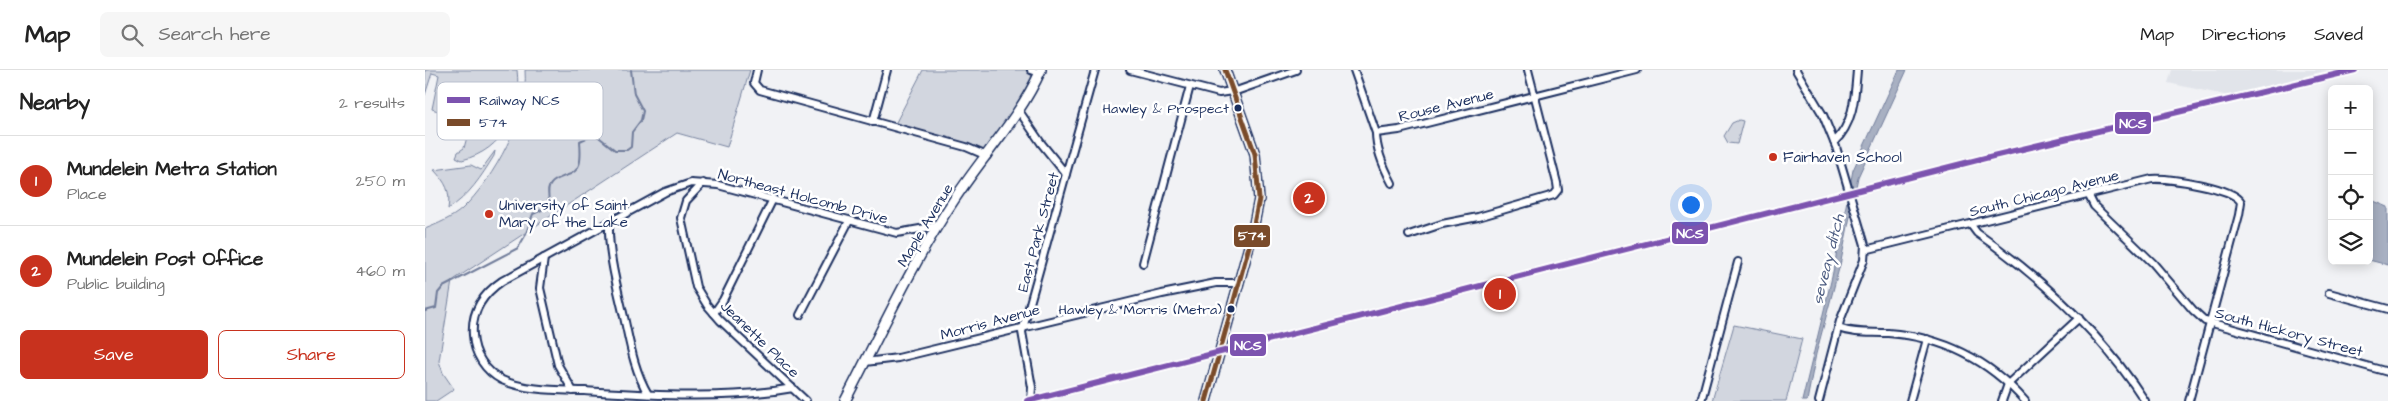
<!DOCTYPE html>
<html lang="en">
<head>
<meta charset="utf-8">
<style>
	:root { --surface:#fff; --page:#f6f6f6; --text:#222; --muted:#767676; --line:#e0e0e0; --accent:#c8321e }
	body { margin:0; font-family:"Architects Daughter",sans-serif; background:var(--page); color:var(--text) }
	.controls { position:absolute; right:15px; top:15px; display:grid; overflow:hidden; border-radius:8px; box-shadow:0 2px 12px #0003 }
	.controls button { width:45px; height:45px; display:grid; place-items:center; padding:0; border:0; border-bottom:1px solid var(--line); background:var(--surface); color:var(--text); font:25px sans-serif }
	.you { position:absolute; left:1265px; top:134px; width:18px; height:18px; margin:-12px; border:4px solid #fff; border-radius:50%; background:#1a73e8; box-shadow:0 0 0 8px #1a73e833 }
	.badge { display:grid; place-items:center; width:32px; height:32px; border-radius:50%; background:var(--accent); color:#fff; font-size:16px; font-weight:700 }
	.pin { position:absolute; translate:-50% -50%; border:2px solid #fff; box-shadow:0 1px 5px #0006 }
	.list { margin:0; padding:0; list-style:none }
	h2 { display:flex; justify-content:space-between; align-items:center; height:65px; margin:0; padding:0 20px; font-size:21px }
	h2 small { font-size:16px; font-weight:400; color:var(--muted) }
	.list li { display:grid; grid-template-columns:32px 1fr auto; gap:15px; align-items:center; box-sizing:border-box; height:90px; padding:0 20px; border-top:1px solid var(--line) }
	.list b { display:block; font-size:19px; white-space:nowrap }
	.list p { margin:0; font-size:16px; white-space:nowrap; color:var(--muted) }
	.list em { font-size:16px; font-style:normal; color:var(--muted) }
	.actions { display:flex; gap:10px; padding:15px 20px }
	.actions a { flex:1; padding:11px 0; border:1px solid var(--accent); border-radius:8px; text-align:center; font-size:18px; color:var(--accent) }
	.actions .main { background:var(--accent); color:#fff }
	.icon { flex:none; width:28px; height:28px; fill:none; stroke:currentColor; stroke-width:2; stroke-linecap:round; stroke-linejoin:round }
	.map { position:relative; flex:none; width:1963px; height:331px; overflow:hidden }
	header { display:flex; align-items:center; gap:30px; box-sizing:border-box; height:70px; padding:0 25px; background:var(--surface); border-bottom:1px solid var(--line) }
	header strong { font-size:24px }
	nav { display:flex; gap:28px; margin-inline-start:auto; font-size:18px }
	.search { width:350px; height:45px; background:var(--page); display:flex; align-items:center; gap:12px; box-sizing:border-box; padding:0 18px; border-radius:8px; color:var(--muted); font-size:19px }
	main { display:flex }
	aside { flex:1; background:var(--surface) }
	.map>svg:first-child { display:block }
	.built { fill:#e1e4ea }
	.green { fill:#d2d6df; stroke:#76829e }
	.water { fill:#a8b0c2; stroke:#707c9a }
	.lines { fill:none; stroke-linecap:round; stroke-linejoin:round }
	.stream { stroke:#707c9a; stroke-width:2 }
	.street-casing { stroke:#1b2f5e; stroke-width:10 }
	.secondary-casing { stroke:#1b2f5e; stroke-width:12 }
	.street { stroke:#fff; stroke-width:6 }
	.secondary { stroke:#fff; stroke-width:9 }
	.bus-1-casing { stroke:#fff; stroke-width:9 }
	.bus-1 { stroke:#7a4b2a; stroke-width:5 }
	.rail-1-casing { stroke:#fff; stroke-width:10 }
	.rail-1 { stroke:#7c53af; stroke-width:6 }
	.bus-dot { fill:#1b2f5e; stroke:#fff; stroke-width:2 }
	.poi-dot { fill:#c8321e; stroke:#fff; stroke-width:2 }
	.labels { text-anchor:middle; stroke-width:5; stroke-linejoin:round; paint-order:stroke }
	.bus-label { font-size:14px; fill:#1b2f5e; stroke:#fff; text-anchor:end }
	.street-label { font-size:15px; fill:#1b2f5e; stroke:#fff }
	.poi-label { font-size:15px; fill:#1b2f5e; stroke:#fff; text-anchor:start }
	.water-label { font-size:16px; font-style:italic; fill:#4c5c81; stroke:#fff }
	.key { fill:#fff; stroke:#bbc1cf; stroke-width:1 }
	.key-label { font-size:14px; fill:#1b2f5e }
	.line-badge { stroke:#fff; stroke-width:2 }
	.badge-label { font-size:14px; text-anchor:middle; font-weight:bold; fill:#fff }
</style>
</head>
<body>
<header>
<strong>Map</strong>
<div class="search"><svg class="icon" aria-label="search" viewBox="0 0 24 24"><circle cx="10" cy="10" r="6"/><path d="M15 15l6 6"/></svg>Search here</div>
<nav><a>Map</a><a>Directions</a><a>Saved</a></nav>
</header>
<main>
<aside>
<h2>Nearby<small>2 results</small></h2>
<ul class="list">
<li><span class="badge">1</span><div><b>Mundelein Metra Station</b><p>Place</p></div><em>250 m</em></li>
<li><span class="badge">2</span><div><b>Mundelein Post Office</b><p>Public building</p></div><em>460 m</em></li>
</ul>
<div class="actions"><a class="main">Save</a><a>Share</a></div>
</aside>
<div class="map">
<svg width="1963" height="331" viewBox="0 0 1963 331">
	<rect width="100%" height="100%" fill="#f1f2f5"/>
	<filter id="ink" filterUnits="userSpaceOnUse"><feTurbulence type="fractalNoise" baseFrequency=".02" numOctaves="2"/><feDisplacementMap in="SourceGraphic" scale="10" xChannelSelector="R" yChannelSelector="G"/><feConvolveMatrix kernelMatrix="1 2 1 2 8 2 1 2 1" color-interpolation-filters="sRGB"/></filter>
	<g filter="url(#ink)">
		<polygon class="built" points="1747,0 1903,0 1804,26 1743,13"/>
		<g class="green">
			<path d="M0 0H92C97 41 79 80 37 90L31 87 33 82 39 78 42 67 38 65 37 59 22 44 7 39 14 5 7 3 0 25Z"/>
			<path d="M100 0H325L302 77 252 63 27 211 14 291 18 303 29 319 11 331H0V159C12 154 27 148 37 139 69 109 104 45 100 0Z"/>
			<path d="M498 0H605C614 24 580 61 566 80L551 81 468 58Z"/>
			<polygon points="1314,50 1318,51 1312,74 1303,73 1299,66 1307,53"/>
			<path d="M70 81 69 86C56 107 44 126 23 139 26 121 21 113 9 100L46 95 56 100Z"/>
			<polygon points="1309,255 1377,269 1361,331 1287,331"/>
		</g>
		<g class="water">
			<polygon points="1474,0 1482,0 1433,107 1416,191 1391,284 1382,331 1377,331 1407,207 1428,100"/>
			<polygon points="1944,129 1963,137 1963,195 1944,190"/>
		</g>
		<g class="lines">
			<path class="stream" d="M0 241 11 238 13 223 18 217 93 178 100 166 108 144 123 137C126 130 120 120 126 114 129 110 135 108 140 106 158 102 156 87 155 71L170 64 190 80H202L206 77 207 62 216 50 218 41 209 24 206 0"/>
			<defs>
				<g id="street">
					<polyline points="332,0 329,13 335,20 541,77 562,86"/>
					<polyline points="606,0 615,3"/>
					<polyline points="705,0 794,23 814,20 871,0"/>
					<path d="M929 0 951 63C951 80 959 98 967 113"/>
					<polyline points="1371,0 1398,45 1411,77 1440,175 1439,190 1415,251 1394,331"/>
					<polyline points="594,41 616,73 641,104"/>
					<polyline points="448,52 462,0"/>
					<polyline points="951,63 974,60 1212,0"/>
					<path d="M1409 72C1429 54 1430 25 1432 0"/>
					<polyline points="278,113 261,131 256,148 271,217 282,235 295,250 381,331"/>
					<polyline points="1664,126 1669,136 1728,193 1768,240 1780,251 1963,302"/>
					<path d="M184 152C183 185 192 216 199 247 205 274 209 300 223 324"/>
					<path d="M1546 155 1552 163C1618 209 1676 263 1720 331"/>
					<polyline points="984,165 1017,154 1053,147 1129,125 1133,120 1132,113 1103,0"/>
					<path d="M1440 180 1727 109C1743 108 1808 117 1816 132L1814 145 1764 331"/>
					<polyline points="119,188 115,218 133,295 148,321"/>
					<polyline points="718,193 765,16"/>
					<polyline points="1904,223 1963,239"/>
					<polyline points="289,243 298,230 348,129"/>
					<polyline points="375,245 424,151"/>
					<path d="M1413 258C1429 264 1446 262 1463 263 1518 267 1563 289 1600 331"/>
					<polyline points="440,292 473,288 737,224 791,213 813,213"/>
					<path d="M368 318C303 330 225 325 160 321 134 320 101 321 77 310 60 301 49 284 48 265 46 241 58 224 77 211L240 122 266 113 293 115 472 163 512 156"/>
					<polyline points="606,331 607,317 597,262 670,0"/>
					<polyline points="1276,331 1313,192"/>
					<polyline points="1485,331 1502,269"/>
					<polyline points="1577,331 1583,314 1654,248"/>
				</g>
				<g id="secondary">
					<path d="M420 331C455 264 487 193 529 130 558 85 594 49 616 0"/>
					<polyline points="781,331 826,169 834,129 830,84 800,0"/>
				</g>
			</defs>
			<use href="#street" class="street-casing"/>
			<use href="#secondary" class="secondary-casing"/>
			<use href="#street" class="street"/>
			<use href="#secondary" class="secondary"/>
			<defs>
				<polyline id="bus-1" points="781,331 826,169 834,129 830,84 800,0"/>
			</defs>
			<use href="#bus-1" class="bus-1-casing"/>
			<use href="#bus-1" class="bus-1"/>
			<defs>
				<polyline id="rail-1" points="602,331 1568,86 1930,0"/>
			</defs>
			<use href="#rail-1" class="rail-1-casing"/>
			<use href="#rail-1" class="rail-1"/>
		</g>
	</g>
	<g class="bus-dot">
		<circle cx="813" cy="38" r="4.5"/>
		<circle cx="806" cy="239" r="4.5"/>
	</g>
	<g class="poi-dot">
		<circle cx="1348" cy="87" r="5"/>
		<circle cx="64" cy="144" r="5"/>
	</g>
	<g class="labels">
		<g class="bus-label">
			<text x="804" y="43">Hawley &amp; Prospect</text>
			<text x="797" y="244">Hawley &amp; Morris (Metra)</text>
		</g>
		<g class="street-label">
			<text transform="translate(1021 35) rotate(-14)" y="5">Rouse Avenue</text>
			<text transform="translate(1619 123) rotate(-14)" y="5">South Chicago Avenue</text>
			<text transform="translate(378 126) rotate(15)" y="5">Northeast Holcomb Drive</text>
			<text transform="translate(500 155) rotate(-59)" y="5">Maple Avenue</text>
			<text transform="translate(613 162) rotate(-75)" y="5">East Park Street</text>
			<text transform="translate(565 252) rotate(-15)" y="5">Morris Avenue</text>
			<text transform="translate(1864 262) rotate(15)" y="5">South Hickory Street</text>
			<text transform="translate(335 269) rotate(44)" y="5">Jeanette Place</text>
		</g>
		<g class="poi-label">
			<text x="1358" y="92">Fairhaven School</text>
			<text x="74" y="140">University of Saint<tspan x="74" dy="17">Mary of the Lake</tspan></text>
		</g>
		<g class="water-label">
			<text transform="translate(1402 189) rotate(-76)" y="6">seveay ditch</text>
		</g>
	</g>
	<rect x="12" y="12" width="166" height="58" rx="8" class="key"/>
	<rect x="22" y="27" width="23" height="6" fill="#7c53af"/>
	<rect x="22" y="49" width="23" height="7" fill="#7a4b2a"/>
	<g class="key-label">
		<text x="54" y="35">Railway NCS</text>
		<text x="54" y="57">574</text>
	</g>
	<g class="line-badge">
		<rect x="1689" y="41" width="38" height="24" rx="5" fill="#7c53af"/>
		<rect x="1246" y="151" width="38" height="24" rx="5" fill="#7c53af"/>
		<rect x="808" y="154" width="38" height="24" rx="5" fill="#7a4b2a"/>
		<rect x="804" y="263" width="38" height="24" rx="5" fill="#7c53af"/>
	</g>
	<g class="badge-label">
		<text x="1708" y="58">NCS</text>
		<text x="1265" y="168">NCS</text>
		<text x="827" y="170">574</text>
		<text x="823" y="280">NCS</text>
	</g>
</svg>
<div class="controls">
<button>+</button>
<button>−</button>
<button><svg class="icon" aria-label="locate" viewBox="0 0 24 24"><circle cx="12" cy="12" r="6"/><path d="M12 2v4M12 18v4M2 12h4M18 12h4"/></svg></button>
<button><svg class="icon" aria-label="layers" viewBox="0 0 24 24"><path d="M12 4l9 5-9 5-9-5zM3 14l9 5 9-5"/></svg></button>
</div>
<div class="you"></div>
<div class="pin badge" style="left:1075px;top:224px">1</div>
<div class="pin badge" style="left:884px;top:128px">2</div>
</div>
</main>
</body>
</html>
